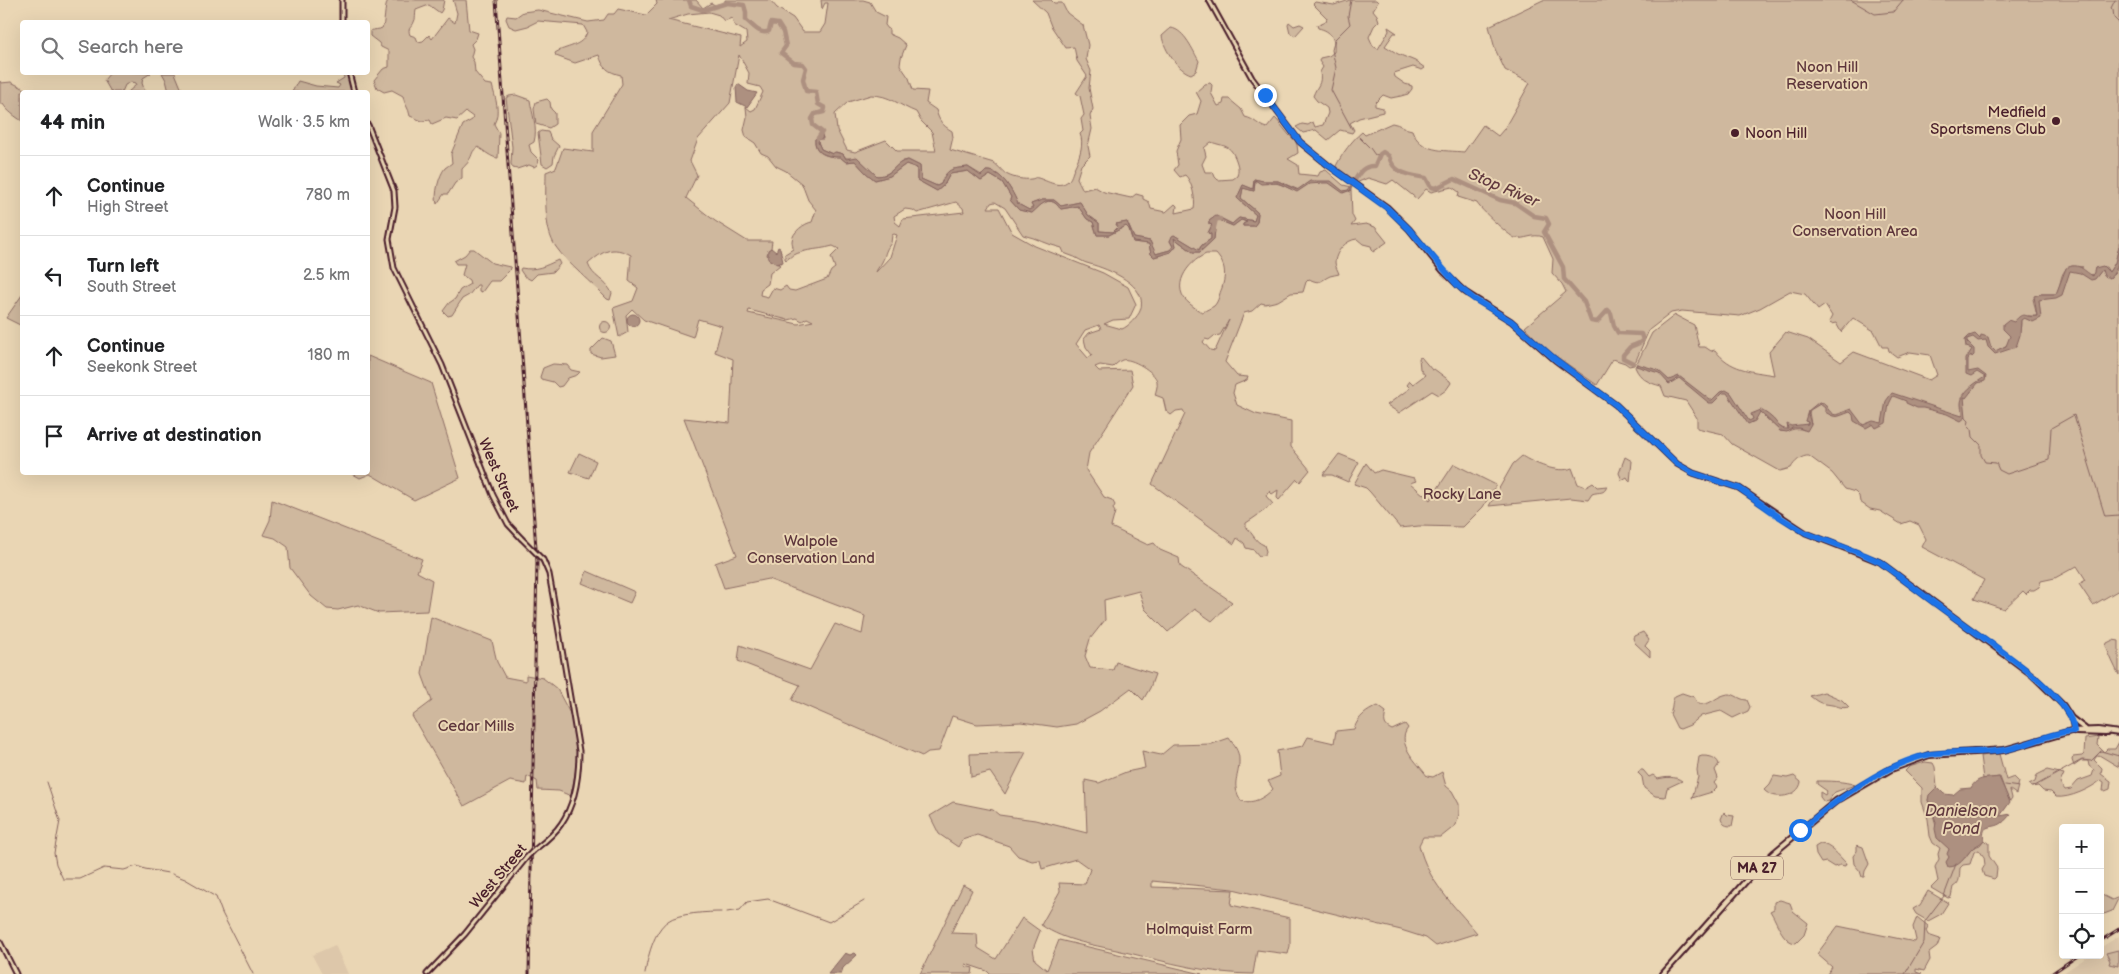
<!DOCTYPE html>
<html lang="en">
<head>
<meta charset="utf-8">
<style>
	:root { --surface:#fff; --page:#f2f2f2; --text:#202124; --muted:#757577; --line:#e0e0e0 }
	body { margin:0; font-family:"Balsamiq Sans",sans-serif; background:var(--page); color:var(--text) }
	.controls { position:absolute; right:15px; bottom:15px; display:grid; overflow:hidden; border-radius:5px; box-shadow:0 5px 20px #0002 }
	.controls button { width:45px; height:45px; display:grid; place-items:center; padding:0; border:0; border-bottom:1px solid var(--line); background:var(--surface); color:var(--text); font:25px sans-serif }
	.stop { position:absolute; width:15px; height:15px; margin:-11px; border:4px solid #1a73e8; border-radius:50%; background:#fff }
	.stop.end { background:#1a73e8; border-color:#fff; box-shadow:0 1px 5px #0008 }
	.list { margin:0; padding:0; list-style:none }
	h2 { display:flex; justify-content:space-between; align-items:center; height:65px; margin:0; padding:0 20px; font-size:21px }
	h2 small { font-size:16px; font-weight:400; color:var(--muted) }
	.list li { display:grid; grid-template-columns:32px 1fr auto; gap:15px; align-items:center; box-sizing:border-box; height:80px; padding:0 20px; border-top:1px solid var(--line) }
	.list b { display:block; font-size:19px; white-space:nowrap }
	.list p { margin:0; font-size:16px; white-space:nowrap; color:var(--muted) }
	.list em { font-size:16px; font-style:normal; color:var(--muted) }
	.icon { flex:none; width:28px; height:28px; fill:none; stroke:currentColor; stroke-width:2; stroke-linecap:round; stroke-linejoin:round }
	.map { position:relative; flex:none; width:2119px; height:974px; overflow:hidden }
	.search { position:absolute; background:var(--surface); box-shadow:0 5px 20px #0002; left:20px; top:20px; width:350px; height:55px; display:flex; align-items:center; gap:12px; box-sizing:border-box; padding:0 18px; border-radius:5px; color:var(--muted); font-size:19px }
	.panel { position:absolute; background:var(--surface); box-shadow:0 5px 20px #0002; left:20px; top:90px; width:350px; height:385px; border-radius:5px }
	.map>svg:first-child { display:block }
	.built { fill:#ddc7aa }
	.green { fill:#cfb89e; stroke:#8c6c64; fill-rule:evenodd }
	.water { fill:#ad9080; stroke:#85635e }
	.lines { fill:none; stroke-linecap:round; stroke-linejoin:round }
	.stream { stroke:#85635e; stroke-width:1 }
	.river { stroke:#ad9080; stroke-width:4.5 }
	.secondary-casing { stroke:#4a1f2b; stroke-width:7 }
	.primary-casing { stroke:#4a1f2b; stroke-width:8 }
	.secondary { stroke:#ead6b4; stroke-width:3 }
	.primary { stroke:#ead6b4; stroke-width:4 }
	.rail-casing { stroke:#4a1f2b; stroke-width:3 }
	.rail { stroke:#ead6b4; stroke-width:1; stroke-dasharray:4; stroke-linecap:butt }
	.secondary-bridge-casing { stroke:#4a1f2b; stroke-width:7; stroke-linecap:butt }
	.secondary-bridge { stroke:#ead6b4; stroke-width:3 }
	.route { stroke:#1a73e8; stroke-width:6 }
	.poi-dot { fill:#4a1f2b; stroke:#ead6b4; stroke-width:2 }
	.labels { text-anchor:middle; stroke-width:4; stroke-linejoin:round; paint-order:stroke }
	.shield { fill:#ead6b4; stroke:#7a5654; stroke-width:1 }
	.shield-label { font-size:14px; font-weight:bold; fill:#4a1f2b }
	.park-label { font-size:15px; fill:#5e363c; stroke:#ead6b4 }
	.poi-label { font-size:15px; fill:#4a1f2b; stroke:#ead6b4; text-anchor:end }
	.street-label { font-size:15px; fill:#4a1f2b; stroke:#ead6b4 }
	.water-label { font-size:16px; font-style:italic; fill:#633b40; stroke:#ead6b4 }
</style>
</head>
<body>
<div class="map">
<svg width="2119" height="974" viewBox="0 0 2119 974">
	<rect width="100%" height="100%" fill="#ead6b4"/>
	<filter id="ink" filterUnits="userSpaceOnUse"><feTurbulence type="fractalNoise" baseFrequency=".02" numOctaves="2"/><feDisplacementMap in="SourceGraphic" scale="10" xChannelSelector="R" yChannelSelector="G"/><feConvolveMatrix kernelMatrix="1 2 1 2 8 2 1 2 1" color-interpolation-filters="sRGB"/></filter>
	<g filter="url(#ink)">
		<g class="built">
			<polygon points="2119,936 2119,974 2062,974 2090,955 2100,955 2100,948"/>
			<polygon points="335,945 348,974 322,974 312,955"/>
		</g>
		<g class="green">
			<path d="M388 0H444L442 10 440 13 429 5 416 10C415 14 416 19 414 22 412 28 407 27 410 35L416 37 418 42 423 41 429 35 432 39 448 18 455 23 457 13 453 0H466L469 30 478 33 476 39 471 44 473 49 471 57 474 62 475 72 485 84 492 85C495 98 501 111 494 124L499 133 498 158C492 158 484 151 478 147 471 151 473 155 469 160 468 164 464 166 462 169V178L455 183 448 194H444L437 204C434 195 439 175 445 168 447 166 450 165 452 163L451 154 463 125 472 120 473 117 466 112 457 120 446 118 432 124 430 120 422 121 410 116C409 108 404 104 403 96L392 90 384 92 377 88 374 80 383 69 389 67V51L381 47 379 43 370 36V31C374 29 379 30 382 28 385 26 384 7 388 0Z"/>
			<path d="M656 0H696L703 8 711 3 715 5 725 2V0H770L777 8 793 18 803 32H820L825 24 828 3H825L822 9 821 0H863L870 2 876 12 886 17 885 25 889 30V34L898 38 906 45 901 58 900 65 909 78 913 90 928 91 926 103 936 110C939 121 942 125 952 131L953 137 950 150 994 163C999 166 1004 174 1008 175 1013 178 1025 180 1031 179 1037 178 1033 177 1038 178 1048 181 1059 189 1068 181 1072 178 1073 169 1076 164 1080 155 1084 143 1080 134L1083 131 1081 119 1084 115 1080 96 1076 93 1087 76 1077 61 1074 47 1066 48 1051 26 1046 13 1032 0H1051L1054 3H1062L1067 13 1083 25 1088 45 1086 59 1091 71 1089 88 1093 109 1090 116 1092 129 1088 146 1090 156 1081 165 1077 178 1083 190 1095 187 1104 192 1131 198 1136 194 1143 196V199L1149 202 1151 209 1166 212 1175 204 1177 206 1176 213 1194 209C1196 200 1192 181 1185 175L1180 177 1174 170 1178 165 1176 151 1181 139 1180 125 1189 116 1197 114 1201 101 1196 92 1205 84 1210 83 1212 85 1211 93 1218 106 1223 104 1224 99H1229L1241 109 1245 117C1255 119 1258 126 1267 128L1275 118 1277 120 1289 135 1295 140 1297 145 1298 153 1288 159 1298 165 1299 174 1318 176 1320 172 1326 170 1343 185 1352 187 1349 192 1351 190 1352 215 1355 221 1351 226 1366 224 1375 227 1387 242 1373 252 1371 246 1363 244 1357 239C1346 240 1336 251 1335 262 1335 267 1338 270 1339 274 1336 275 1333 275 1330 276 1321 280 1321 285 1309 279L1306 282 1303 292 1291 293 1278 301 1265 304 1261 303 1252 311 1244 313 1225 362 1237 376 1248 377 1247 380 1235 385 1233 393 1237 405 1256 414 1291 421V447L1310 470 1300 482 1297 479 1279 500 1277 498 1278 490 1272 494 1269 491 1266 496 1273 504C1263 511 1256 517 1246 523V528C1254 534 1254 541 1264 545L1266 551 1265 555 1259 556 1254 550 1246 548 1244 543 1237 538 1234 544 1152 484 1185 414 1183 410 1176 411 1171 415 1166 411 1163 398 1155 395C1156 390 1158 386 1157 381 1155 372 1131 357 1122 360 1119 361 1115 365 1113 367L1100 365 1095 367 1099 371 1130 370 1133 385 1089 453 1086 470 1104 497 1112 500 1115 505 1113 509 1115 512 1111 527 1148 545 1154 543 1160 550 1179 558 1180 566 1232 602 1212 621 1195 609 1168 632 1145 609 1139 591 1104 600 1105 620 1090 639 1085 656 1090 668 1113 670 1116 662 1155 674 1150 688 1143 700 1131 688 1100 711 1076 724 1057 727 1021 722 977 724 952 716 939 751 928 752 922 756 792 700 800 685 738 661 740 645 810 670 835 624 862 634 865 616 768 579 724 588 715 563 737 555 684 418 730 423 733 359 715 352 722 326 698 319 693 337 644 320 632 309 626 315 628 332 619 337 613 308 633 301 638 288 629 281 631 255C612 245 603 251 588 264 593 278 605 279 612 293L610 300 607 299C593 284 567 263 556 247 543 229 546 193 546 172L556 168 563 148 593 152V131L622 84 621 75C608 72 603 68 599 55L575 63 556 56 555 53C565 46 583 47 587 32L583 25 538 21 528 26 516 29 509 26 506 19 507 16 516 17 523 12 538 10 588 22 604 20 608 14H614L618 9 646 15 657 4ZM709 12 719 15 724 21 732 18 734 25 746 32 747 42 740 47 741 38 668 20 688 14ZM739 55 749 73 748 84 760 87 763 92 755 109 751 111 746 107 747 117 744 130 746 137 755 143 761 153 768 156 776 166 786 171 802 184 808 200 816 210 812 222C805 223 792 232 792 241 792 243 793 246 793 249L785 254V259L786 260C801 248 815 251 833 246L839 249 831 257 835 268 831 271 827 279 795 291 789 290 786 286 780 290 773 288 768 297 760 295 761 289 768 284 770 273 780 265 768 258 767 254 771 248 772 241H747L715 221 686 198 697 175 690 161 698 139 730 103ZM871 95C890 95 900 106 916 112L921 121 932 132 936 151H897L886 140 855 152 847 150 837 130 835 114 848 102ZM822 135 823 138 819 139 818 142 821 149 833 154 836 152 843 154 846 158H858L876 176C894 176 894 162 908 160L920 166 921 179 937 186 941 184C947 168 952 169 968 167L983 176 986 171C1002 170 1013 192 1018 204L1029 210 1033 207 1031 204 1042 200H1054L1061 206 1080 202 1088 215 1099 223V231L1113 232 1118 227 1116 224 1127 222 1134 238 1150 241 1155 254 1170 250 1173 247 1170 241 1174 235 1198 250 1202 245 1211 239V234L1208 233 1212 225 1209 224V221L1216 216 1232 224 1239 218 1254 221 1256 215 1237 198 1243 185 1253 189 1254 179 1263 181H1278L1299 190C1291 191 1287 186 1279 184 1271 181 1264 185 1255 180L1254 191 1243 188 1241 198 1258 213 1257 222 1254 226H1243V224L1247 222 1241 220 1233 226 1216 219 1214 239 1200 252H1193L1174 238 1176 246 1171 252 1154 257 1151 254 1149 244 1133 242 1129 229 1126 226 1109 235H1097L1093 222 1087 219 1078 206 1061 209C1059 208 1058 205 1055 203 1046 197 1038 208 1032 213L1019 210 1010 200 1011 197 1002 182 990 175 981 181 968 171 950 174 944 185 937 191 917 180V168L906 164 890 176 875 180 866 173 855 161 846 162 840 157C827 157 814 154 815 139ZM1211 142C1225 147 1230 144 1236 160 1238 166 1239 169 1237 176L1233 179 1218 180 1215 177 1213 172H1205L1202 164 1206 156 1204 148ZM956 202 963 208 964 212 903 219 900 226 895 222 894 216 905 209 913 210 917 213ZM995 202 1005 208 1023 235C1037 238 1048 245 1062 248L1064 253 1069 255C1077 257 1083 263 1090 264 1108 269 1150 285 1140 311 1138 316 1128 327 1122 329L1104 324 1113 320 1129 319 1136 304 1128 287 1103 273 1035 246 1012 233 999 208H988L991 203ZM894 234 897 235 890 257 876 272C878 267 880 266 882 262 886 255 884 252 891 243L892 235ZM1206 254H1216C1226 265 1226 274 1222 288 1219 294 1219 301 1214 306 1211 308 1206 310 1203 312 1198 311 1194 307 1190 304 1169 288 1187 262 1206 254ZM749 310 788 320 797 318 802 321 807 318 813 321 798 324 748 313ZM1229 320 1215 351 1210 350 1203 342 1205 339 1209 340 1214 336 1220 335ZM1099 325 1101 329 1089 333 1084 339 1086 347 1092 355 1088 358 1076 344 1085 330Z"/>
			<path d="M1350 0H1376L1378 2 1373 10 1377 15 1379 21 1374 26 1369 37 1373 46 1378 49 1389 31 1388 27 1397 33H1394L1385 46 1398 54 1415 61 1425 68 1422 70 1413 67 1394 73 1395 77 1405 84 1412 86V89L1408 94 1401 96 1391 98 1383 95 1375 103V106L1383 108V112L1359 118 1350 123 1354 130 1352 133 1340 130 1328 140 1316 130 1303 133 1296 127 1302 124 1308 125 1313 122 1315 127 1323 125 1328 113 1327 108 1317 101 1313 96C1317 85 1322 85 1320 72L1323 67 1319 61 1320 58 1329 56 1334 52C1335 39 1332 31 1318 28L1317 25 1326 21 1327 18 1313 4 1315 2 1334 5Z"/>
			<path d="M1543 0H2119V246L2115 263 2109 272 2106 267 2095 268 2094 274 2090 275 2097 276 2102 269 2110 278 2116 270 2119 261V590L2093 605 2079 584 2086 580 2077 566 2055 578 2041 581 2039 587 2034 590H2030L2026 594 2023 591 2004 609 1974 599 1984 580 1922 547 1926 539 1919 525 1910 521 1901 524 1880 511 1870 509 1860 502 1859 496 1855 492 1845 489 1832 473 1809 456C1802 455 1794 462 1791 468L1780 471 1732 444 1723 434 1697 428V418L1686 401 1665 396 1661 386C1649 383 1640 379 1635 367L1652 333 1675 315 1694 325 1699 347H1705L1711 351 1715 350C1730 370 1750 371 1774 375L1769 352 1786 332 1808 339 1841 362 1854 352 1929 380 1937 375 1930 355 1910 352 1897 357 1889 351 1888 347H1882L1874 331 1853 318 1841 332 1836 323 1831 324 1829 322 1832 316 1825 305 1818 310 1805 294 1790 291 1760 308 1740 316 1682 311 1671 313 1649 330 1634 365 1629 366 1625 363 1613 359 1597 385 1543 347 1525 327 1566 292 1562 284 1552 273 1553 259 1543 237C1533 233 1525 240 1515 238 1509 236 1479 208 1477 203L1458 197 1459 192 1452 187 1431 192 1426 189 1417 199 1393 180 1387 184 1368 178 1356 183 1338 171 1336 166C1342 154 1352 140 1362 132L1365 135 1392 123C1400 124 1404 129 1412 130 1420 153 1444 150 1464 152L1483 125 1498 136 1504 129 1530 83 1505 70 1495 49 1489 26ZM2072 266 2083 267 2071 268 2059 294 2038 298 2039 318 2028 316H2037L2033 299 2041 294H2056C2063 283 2058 271 2072 266ZM2020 317C2024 334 2013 345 1998 350L2007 345ZM1809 412 1811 424 1804 430C1794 426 1789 433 1780 431L1764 416 1785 430 1808 424 1807 421H1805Z"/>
			<polygon points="1289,22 1294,26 1300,24 1304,26 1295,36 1290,33 1288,24"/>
			<path d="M1171 28C1185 30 1193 51 1199 61L1196 71 1191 74C1178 70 1164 50 1162 36Z"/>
			<polygon points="343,72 347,73 352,92 292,92 298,81 316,86 338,88 340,85 336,83 344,78"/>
			<polygon points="110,73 110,72 151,73 143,78 142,83 145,92 128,92 136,85 135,83 131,82 125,85 122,92 111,92 104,80"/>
			<polygon points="162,73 175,73 182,90 186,92 169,92 166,80"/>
			<path d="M0 81 1 83 11 82 27 90 28 92H22V121C16 117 7 111 3 104H0Z"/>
			<path d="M516 95 530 100C532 114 538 128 534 142L529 145 531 152 539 160 537 165 534 167 529 165 517 169 513 168 511 164 512 147 506 98 509 96Z"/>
			<polygon points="547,99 550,102 551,109 555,113 555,124 549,128 536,124 534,109 536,102"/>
			<polygon points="541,131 548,132 551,139 559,146 554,156 553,163 547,167 542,164 538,133"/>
			<polygon points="470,249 474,249 492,263 510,267 511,269 499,281 490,281 482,292 479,291 479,285 477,285 469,295 462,299 452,315 448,316 443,311 449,303 455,299 460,290 470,284 469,280 462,275 465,264 456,264 454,261 465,255"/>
			<path d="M558 260 560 264 553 272 537 274 531 280 524 276 520 270 521 268C536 271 545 266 558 260Z"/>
			<polygon points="22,295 22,326 6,318"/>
			<circle cx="605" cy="327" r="5.5"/>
			<polygon points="603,338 611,341 615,355 601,357 591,354 591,350"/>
			<polygon points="368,356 431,383 460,478 414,500 370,474 360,478 351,473 368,472"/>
			<polygon points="1421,357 1432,370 1434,369 1450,381 1451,383 1446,390 1439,395 1432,391 1399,413 1387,405 1410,388 1407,385 1410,381 1413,384 1425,375 1420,369 1419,358"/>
			<polygon points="553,364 567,365 571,370 580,372 577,375 568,378 562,386 558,387 553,382 541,379 540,377 543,368"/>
			<polygon points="579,453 596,461 589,478 570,472"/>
			<polygon points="1339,454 1359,462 1348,482 1332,475 1323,475"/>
			<path d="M1522 456C1533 463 1558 474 1572 468L1578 484 1586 487 1593 483 1597 487 1607 486C1604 495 1600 491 1592 494L1588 500 1571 498 1489 506 1513 464Z"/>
			<polygon points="1625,457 1632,461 1630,482 1627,477 1622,480 1619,473"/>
			<polygon points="1366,463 1374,473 1381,470 1414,478 1416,481 1410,483 1430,500 1454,464 1496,485 1483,507 1463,527 1419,526 1400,528 1370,492 1366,488 1354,484"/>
			<polygon points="272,500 422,559 417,572 432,580 427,611 379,613 358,605 338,610 327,609 311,596 290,568 288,547 275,538 263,535 270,520"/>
			<polygon points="587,571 635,592 630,603 582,583"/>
			<polygon points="431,617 492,641 497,662 505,677 526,681 526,675 543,678 557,689 574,721 579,752 571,796 559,791 538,790 537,781 527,776 526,784 510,781 464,806 412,716 432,701 422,674"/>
			<polygon points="1643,632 1649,640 1645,646 1650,651 1650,657 1635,643 1633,638 1634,636"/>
			<path d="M2113 640 2119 641V675C2114 665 2110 657 2106 646L2107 643Z"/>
			<path d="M1824 692 1842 700 1849 707C1841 709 1839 706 1832 705 1820 703 1820 704 1810 696Z"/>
			<path d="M1682 693 1694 697 1698 704C1710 706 1714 698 1724 695 1734 691 1738 700 1747 700L1750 707 1748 711 1733 718 1721 711 1701 716 1690 725 1680 729 1677 728 1670 714C1673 707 1671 702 1675 696Z"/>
			<path d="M1378 706 1386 712C1384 721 1383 726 1392 730L1405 724 1408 728C1395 744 1418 763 1427 776L1433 777 1442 772 1446 786 1452 791 1459 804V814L1456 825 1441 837H1423L1419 845C1428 882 1453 904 1477 933L1436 946 1426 938 1401 930 1233 889 1152 881V887L1233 890 1231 905 1290 918V946L1288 954 1257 950 1253 974C1209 974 1167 962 1125 952 1096 945 1066 942 1041 925L1060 891 1059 883 1085 884 1090 869 1076 859 1042 869 1040 860 1032 861 1018 856 1009 846 977 835 962 840 958 847 939 834 930 816 953 802 993 810 999 815 1035 820 1087 833 1085 780 1099 783 1126 772 1145 768 1142 751 1161 755 1173 745 1212 744 1229 738C1234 745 1239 751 1239 759 1240 777 1230 782 1241 801 1254 804 1264 798 1273 789L1268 781 1280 776 1277 751 1303 746 1308 737 1334 743 1336 731 1354 729C1358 717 1366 711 1378 706Z"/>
			<path d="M2098 737 2097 745 2104 752 2107 749H2115L2119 742V767L2099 755 2096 757 2094 760 2102 768 2101 774 2111 781 2110 789 2105 791H2103L2104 782 2101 780C2092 788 2069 799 2056 797L2051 792 2043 791 2038 786 2032 787 2029 785 2035 782 2037 775 2047 770 2064 774 2060 783 2065 790 2071 789 2078 781 2092 776 2094 770 2089 766 2088 761H2081L2074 766 2072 760 2073 757 2082 756 2084 754 2085 739Z"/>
			<polygon points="1026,752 1005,794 990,772 971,777 970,754"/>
			<polygon points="1999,754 2006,780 2014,777 2019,782 2016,794 2010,790 2012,798 2009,802 2000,777 1983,779 1980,756"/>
			<path d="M1702 756C1710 756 1716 757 1719 764L1715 770 1718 778 1714 783 1717 787 1712 792 1692 798 1698 777 1697 770 1699 757Z"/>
			<path d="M1925 762 1933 763 1935 767 1937 787 1928 800C1942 833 1928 837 1965 858L1972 848 1980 845 1984 840 1989 843V856L1997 868 1996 877 1994 879 1984 876 1982 870 1985 865 1984 857 1979 850 1974 852 1970 864 1963 865 1960 868C1959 876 1961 883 1953 887L1951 897 1948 898 1931 888 1938 881 1935 867 1939 859 1938 854 1940 848 1933 843 1930 836 1928 819 1922 802V788L1905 771 1909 767Z"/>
			<path d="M1640 770H1643L1649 777 1653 775 1658 779C1665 777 1676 776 1682 781L1667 788 1665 797 1655 796 1644 788 1642 777 1638 773Z"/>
			<path d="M1774 776 1787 778 1794 776 1801 782C1799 797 1774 801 1764 790L1770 784Z"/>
			<path d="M1817 781C1829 781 1845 781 1855 785L1835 792 1828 801 1824 802 1820 797V792L1825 795 1827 791 1817 784Z"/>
			<path d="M1724 812 1727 815 1734 816 1732 826C1726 826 1723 825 1721 819Z"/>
			<path d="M1820 844C1830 844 1839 856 1846 863L1845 866 1840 865 1834 867 1826 862 1821 863 1816 855 1815 847Z"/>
			<polygon points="1857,845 1863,847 1869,864 1865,871 1864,877 1862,877 1860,871 1854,864 1853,856 1857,851"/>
			<polygon points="963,885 972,890 951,933 977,934 978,948 996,959 1022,918 1040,931 1033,949 1035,960 1047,970 1059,940 1202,974 990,974 987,971 966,964 965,966 973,968 972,974 920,974"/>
			<polygon points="1928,891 1948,903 1941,914 1928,921 1916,914 1913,909 1920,905"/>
			<polygon points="2100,894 2112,900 2119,897 2112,911 2104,914 2100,910"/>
			<path d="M1780 900 1790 903 1793 911 1808 923 1804 935 1796 943C1782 942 1777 921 1770 911L1774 909V902Z"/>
			<polygon points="1917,917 1928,926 1926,931 1928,935 1940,939 1937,947 1929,953 1930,960 1924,971 1916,969 1916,972 1922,974 1827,974 1832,967 1817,954 1838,926 1915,942 1916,940 1913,927"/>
			<polygon points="2118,950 2118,966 2109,964 2110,961 2106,953"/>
		</g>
		<g class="water">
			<polygon points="738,84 748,91 757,93 747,107 737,102 736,87"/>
			<path d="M822 135 823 139H819L818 142 821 149 832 154 835 152 843 154 846 159 857 157 877 176C894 176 894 162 908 160L920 166 921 179 937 186 941 184C947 168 951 169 968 167L981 176 986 171C1002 170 1013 192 1018 204L1029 210 1033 208 1031 204 1042 200H1054L1061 206 1080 202 1088 215 1099 223V231L1113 232 1118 227 1116 224 1127 222 1134 238 1150 241 1156 254 1170 250 1173 246 1170 241 1172 236 1174 235 1199 250 1202 245 1211 239V234L1208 233 1212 225 1209 224V221L1216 216 1232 224 1239 218 1254 221 1256 215 1237 198 1243 185 1253 189 1254 179 1263 181H1278L1297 190 1310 181H1331L1343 191 1348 190 1351 186V190L1343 193 1329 183H1323L1309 184 1297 192 1278 183 1261 184 1255 180 1254 191 1243 188 1241 198 1258 213 1257 222 1254 226H1243V224L1247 222 1241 220 1233 226 1216 219 1214 239 1200 252H1193L1174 238 1176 246 1171 252 1154 257 1151 254 1149 244 1133 242 1129 229 1126 226 1109 235H1097L1093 222 1087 219 1078 206 1061 209C1059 208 1058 205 1055 203 1046 197 1038 208 1032 213L1019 210 1010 200 1011 197 1002 182 990 175 981 181 968 171 950 174 944 185 937 191 917 180V168L906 164 890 176 875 180 866 173 855 161 846 162 840 157C827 157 814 153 815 139Z"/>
			<path d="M2119 246C2119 258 2119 269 2110 278L2104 276 2102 270 2095 279 2091 280 2080 273 2070 271 2062 295 2056 298 2039 300 2041 318 2033 322 2024 318 2021 320 2020 335 2016 347 1995 354 1988 347 1986 340 1978 341 1973 337 1967 339V342L1974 349V355L1972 357 1971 355 1968 359V372L1978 370 1986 376 1985 381 1978 383 1966 398 1964 397 1966 417 1961 421 1947 414 1923 408H1917L1906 403V401L1893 396 1889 404 1886 423 1876 428 1873 424 1866 428 1854 421 1853 415 1850 412C1836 417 1837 419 1825 412V408L1820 404 1810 410 1808 414 1811 424 1807 431 1799 428H1792L1787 432 1780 431 1760 412 1755 421 1748 424 1727 393H1723L1713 403H1709L1679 378 1669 384 1659 373 1636 366 1637 364 1658 370 1669 380 1679 376 1710 400H1712L1720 392 1726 390 1731 393 1749 421 1753 419 1751 414 1761 410C1764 412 1768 414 1771 417 1778 422 1778 430 1788 429L1787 424 1791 426 1808 424V422L1805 421 1808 411 1819 402 1824 403C1835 420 1834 415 1851 409L1863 425 1873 421 1882 423 1886 401 1892 393 1962 416C1964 410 1961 410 1961 404 1961 392 1975 383 1985 377L1977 372 1971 376 1966 374V359L1972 349 1966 347 1965 340 1969 336 1975 334 1980 339 1981 335 1988 337 1991 347 1995 351 2006 346 2010 336 2003 329V324L2008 320 2014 322C2025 309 2024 319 2037 316L2034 296 2041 294H2056L2066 268C2080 262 2082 270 2093 276L2095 268 2103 266 2109 272 2115 263Z"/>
			<polygon points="771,248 776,252 778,247 780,248 783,262 777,264 768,259 768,250"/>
			<circle cx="633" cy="320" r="6"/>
			<path d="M1999 777 2010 802 2000 816 2011 814C2008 817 2005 821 2002 823 1992 830 1981 822 1984 840 1980 845 1975 845 1971 850 1964 858 1960 867 1948 867L1946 862 1949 857 1947 854 1949 849 1937 838 1935 829 1936 822 1928 800 1929 795 1937 787 1944 794 1953 795 1960 789 1971 788C1977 776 1988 779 1999 777Z"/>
			<polygon points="845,953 850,955 855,953 857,955 843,968 841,974 828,974"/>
		</g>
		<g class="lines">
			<g class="stream">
				<polyline points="1351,0 1348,16 1350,24 1335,39 1332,50 1336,68 1331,90 1352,129"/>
				<polyline points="1851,0 1875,14 1893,12 1903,0"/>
				<polyline points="2115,0 2111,8 2113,10 2114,18 2119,23"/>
				<polyline points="1359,137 1370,148 1375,155 1380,154"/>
				<polyline points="1965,417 1969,421 1968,425 1972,429 1973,437 1981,445 1981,455 1985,462 1996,463 1999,470 2007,474 2049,460 2051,428 2074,415 2105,516 2119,515"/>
				<polyline points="47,782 60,821 54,853 56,864 63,879 80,879 104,868 124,870 137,866 145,869 168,873"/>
				<polyline points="2005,785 2019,787"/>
				<polyline points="2033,787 2082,760 2091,761 2101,751 2119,756"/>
				<polyline points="172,874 185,879 216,897 222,913 253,974"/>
				<polyline points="727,912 740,910 747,902 768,899 829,922 864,901"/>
				<path d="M645 974C647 959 654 930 668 921 678 913 709 912 721 912"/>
				<polyline points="1905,974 1924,942 1925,921 1944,896 1956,864"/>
			</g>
			<g class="river">
				<path d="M689 0 691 6 703 10 727 3 744 5 746 12V20C753 25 760 36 769 31L771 23 778 24 783 32 786 46 781 53 794 63 803 64 806 68 803 79 806 91 816 92 818 104 825 108 824 112 815 114 812 119 813 125 822 132 818 138"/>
				<path d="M1352 185C1358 175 1362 165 1375 166L1380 154 1383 152 1389 156C1393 174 1410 175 1426 178L1431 187 1436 188 1454 179 1500 200 1515 203 1534 216 1546 218 1549 224 1544 232 1563 267 1564 279 1584 302 1591 321 1597 322 1608 310 1611 313 1614 326 1618 333 1641 334 1643 340C1638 345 1636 344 1630 347L1623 355V358L1633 363"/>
				<polyline points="1213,231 1216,219 1220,219"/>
			</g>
			<defs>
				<g id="secondary">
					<polyline points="342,0 342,22"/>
					<polyline points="1209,0 1252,78 1300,142 1328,165 1387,207 1409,229 1443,271 1465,292 1511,321 1555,360 1616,405 1677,464 1693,473 1739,488 1806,533 1880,562 2032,675 2063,705 2072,719 2074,731"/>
					<polyline points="349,72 354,92"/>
					<polyline points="368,125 394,191 395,207 389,239 394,268 442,365 493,495 508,524 521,538"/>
					<path d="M533 851C543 843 554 835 561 824 575 804 579 775 579 751L553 596 549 574 543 560"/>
					<polyline points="0,942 16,974"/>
					<polyline points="427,974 465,934 527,857"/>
				</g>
				<g id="primary">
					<polyline points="2072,719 2085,729"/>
					<polyline points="2076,732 2106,733"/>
					<polyline points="1663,974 1753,873 1775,852 1836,801 1891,769 1929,755 2004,750 2071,731 2098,730 2119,733"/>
				</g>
			</defs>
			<use href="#secondary" class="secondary-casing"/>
			<use href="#primary" class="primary-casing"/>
			<use href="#secondary" class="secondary"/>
			<use href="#primary" class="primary"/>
			<defs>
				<g id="rail">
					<polyline points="496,0 537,562 529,974"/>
					<polyline points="2100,941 2119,929"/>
					<polyline points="2051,974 2079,955"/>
				</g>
			</defs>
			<use href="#rail" class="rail-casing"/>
			<use href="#rail" class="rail"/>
			<defs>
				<g id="secondary-bridge">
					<polyline points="521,538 543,560"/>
					<polyline points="527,857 533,851"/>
				</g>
			</defs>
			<use href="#secondary-bridge" class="secondary-bridge-casing"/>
			<use href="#secondary-bridge" class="secondary-bridge"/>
		</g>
	</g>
	<g class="lines" filter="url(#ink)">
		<path class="route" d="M1265 95 1300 142 1328 165 1387 208 1409 229 1458 286 1474 299 1511 321 1556 360 1616 405 1677 464 1693 473 1739 488 1778 516 1806 533 1865 555 1880 562C1903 579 1925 597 1948 613 1979 636 2071 692 2074 731 2050 732 2028 746 2004 750 1980 754 1955 750 1931 754 1885 763 1835 801 1800 830"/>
	</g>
	<g class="poi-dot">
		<circle cx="2056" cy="121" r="5"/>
		<circle cx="1735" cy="133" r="5"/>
	</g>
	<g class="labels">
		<rect class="shield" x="1731" y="856.5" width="52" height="23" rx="4"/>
		<g class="shield-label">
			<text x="1757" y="873">MA 27</text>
		</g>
		<g class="park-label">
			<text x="1827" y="72">Noon Hill<tspan x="1827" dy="17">Reservation</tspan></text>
			<text x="1855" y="219">Noon Hill<tspan x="1855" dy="17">Conservation Area</tspan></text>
			<text x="1462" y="499">Rocky Lane</text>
			<text x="811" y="546">Walpole<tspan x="811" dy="17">Conservation Land</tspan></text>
			<text x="476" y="731">Cedar Mills</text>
			<text x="1199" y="934">Holmquist Farm</text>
		</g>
		<g class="poi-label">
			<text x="2046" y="117">Medfield<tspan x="2046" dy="17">Sportsmens Club</tspan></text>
			<text x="1745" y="138" text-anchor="start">Noon Hill</text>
		</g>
		<g class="street-label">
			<text transform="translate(499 475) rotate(66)" y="5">West Street</text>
			<text transform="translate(498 876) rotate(-50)" y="5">West Street</text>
		</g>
		<g class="water-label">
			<text transform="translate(1504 187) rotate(23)" y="6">Stop River</text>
			<text x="1961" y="816">Danielson<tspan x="1961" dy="18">Pond</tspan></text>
		</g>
	</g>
</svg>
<div class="controls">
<button>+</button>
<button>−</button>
<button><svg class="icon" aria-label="locate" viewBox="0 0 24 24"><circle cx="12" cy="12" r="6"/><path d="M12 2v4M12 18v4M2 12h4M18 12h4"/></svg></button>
</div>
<div class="stop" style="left:1800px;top:830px"></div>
<div class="stop end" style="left:1265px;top:95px"></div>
<div class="search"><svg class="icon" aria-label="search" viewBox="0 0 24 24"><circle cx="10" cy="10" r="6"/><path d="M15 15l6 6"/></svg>Search here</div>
<section class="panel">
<h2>44 min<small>Walk · 3.5 km</small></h2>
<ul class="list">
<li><svg class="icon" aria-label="ahead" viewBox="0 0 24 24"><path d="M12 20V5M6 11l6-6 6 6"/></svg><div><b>Continue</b><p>High Street</p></div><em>780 m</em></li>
<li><svg class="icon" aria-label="left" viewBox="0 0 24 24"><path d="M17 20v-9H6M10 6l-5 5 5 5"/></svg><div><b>Turn left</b><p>South Street</p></div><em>2.5 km</em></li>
<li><svg class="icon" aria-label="ahead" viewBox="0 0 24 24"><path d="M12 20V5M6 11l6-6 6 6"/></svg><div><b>Continue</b><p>Seekonk Street</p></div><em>180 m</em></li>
<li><svg class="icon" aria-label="arrive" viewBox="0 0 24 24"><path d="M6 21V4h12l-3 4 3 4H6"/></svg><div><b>Arrive at destination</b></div></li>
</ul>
</section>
</div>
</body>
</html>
